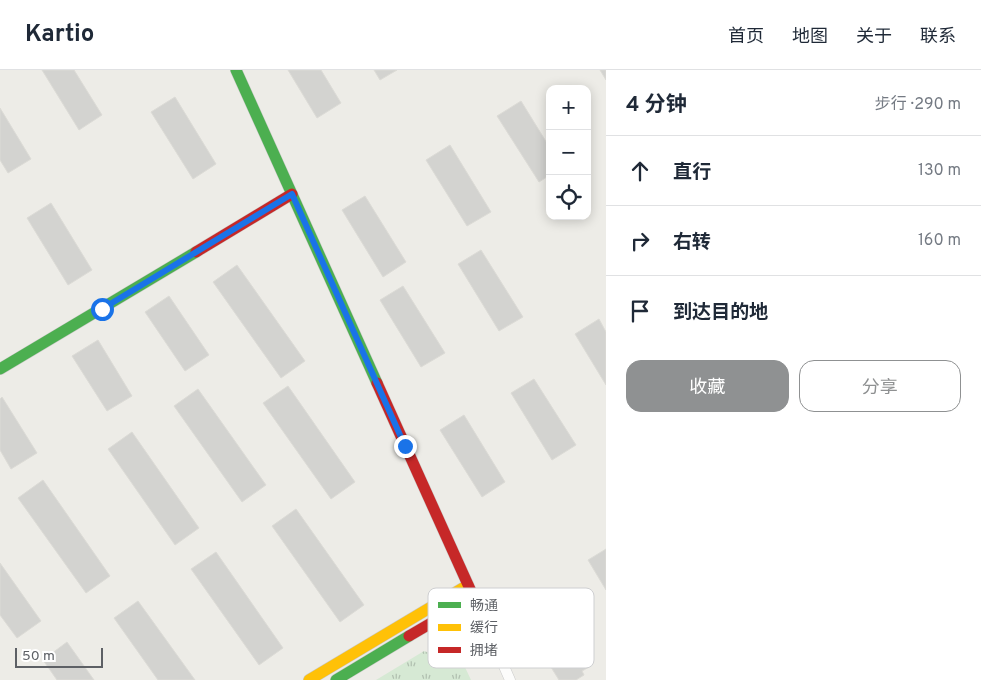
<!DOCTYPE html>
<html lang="zh">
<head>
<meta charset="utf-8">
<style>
	:root { --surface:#fff; --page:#f2f2f3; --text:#1f2937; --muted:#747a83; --line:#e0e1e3; --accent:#8f9192 }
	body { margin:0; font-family:Overpass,"Noto Sans SC",sans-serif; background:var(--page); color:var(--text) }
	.controls { position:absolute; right:15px; top:15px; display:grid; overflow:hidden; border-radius:10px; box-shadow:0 2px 12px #0003 }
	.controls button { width:45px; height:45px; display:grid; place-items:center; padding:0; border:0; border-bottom:1px solid var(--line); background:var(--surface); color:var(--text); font:25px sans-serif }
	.scale { position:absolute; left:15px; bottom:12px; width:88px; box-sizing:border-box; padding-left:5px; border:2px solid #5d6065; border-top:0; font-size:14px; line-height:18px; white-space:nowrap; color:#5d6065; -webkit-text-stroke:4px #fff; paint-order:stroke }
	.stop { position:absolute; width:15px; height:15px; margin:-11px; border:4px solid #1a73e8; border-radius:50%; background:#fff }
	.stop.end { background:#1a73e8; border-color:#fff; box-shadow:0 1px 5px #0008 }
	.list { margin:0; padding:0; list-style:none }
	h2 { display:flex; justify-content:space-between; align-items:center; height:65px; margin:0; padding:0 20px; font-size:21px }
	h2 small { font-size:16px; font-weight:400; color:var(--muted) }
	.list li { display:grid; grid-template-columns:32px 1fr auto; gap:15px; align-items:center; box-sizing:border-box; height:70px; padding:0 20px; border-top:1px solid var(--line) }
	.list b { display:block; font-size:19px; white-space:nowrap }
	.list em { font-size:16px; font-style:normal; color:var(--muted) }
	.actions { display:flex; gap:10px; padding:15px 20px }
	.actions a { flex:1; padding:11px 0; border:1px solid var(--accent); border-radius:15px; text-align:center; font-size:18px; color:var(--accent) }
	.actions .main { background:var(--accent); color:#fff }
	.icon { flex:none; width:28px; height:28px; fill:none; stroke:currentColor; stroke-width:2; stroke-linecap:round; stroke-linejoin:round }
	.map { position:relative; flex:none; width:606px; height:610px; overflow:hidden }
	header { display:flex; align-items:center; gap:30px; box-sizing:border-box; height:70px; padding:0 25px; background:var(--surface); border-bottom:1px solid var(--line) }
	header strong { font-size:24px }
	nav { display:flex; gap:28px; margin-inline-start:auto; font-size:18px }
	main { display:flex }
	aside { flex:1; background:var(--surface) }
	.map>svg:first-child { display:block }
	.grass { fill:url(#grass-tufts) }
	.building { fill:#d3d3d0; stroke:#dcdbd6 }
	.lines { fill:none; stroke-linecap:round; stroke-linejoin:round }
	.street-casing { stroke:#cacaca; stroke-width:11 }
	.fast-casing { stroke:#c9c9c7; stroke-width:12 }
	.slow-casing { stroke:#c9c9c7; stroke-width:12 }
	.jam-casing { stroke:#c9c9c7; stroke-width:12 }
	.street { stroke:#fcfcfb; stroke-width:10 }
	.fast { stroke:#4caf50; stroke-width:11 }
	.slow { stroke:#ffc107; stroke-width:11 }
	.jam { stroke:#c62828; stroke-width:11 }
	.route { stroke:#1a73e8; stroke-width:6 }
	.key { fill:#fff; stroke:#cecfd1; stroke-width:1 }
	.key-label { font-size:14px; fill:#5d6065 }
</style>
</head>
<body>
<header>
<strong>Kartio</strong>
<nav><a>首页</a><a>地图</a><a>关于</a><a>联系</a></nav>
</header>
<main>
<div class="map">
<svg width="606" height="610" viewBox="0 0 606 610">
	<defs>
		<pattern id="grass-tufts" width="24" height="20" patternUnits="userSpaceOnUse" patternTransform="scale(1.25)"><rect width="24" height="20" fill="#d6e9d4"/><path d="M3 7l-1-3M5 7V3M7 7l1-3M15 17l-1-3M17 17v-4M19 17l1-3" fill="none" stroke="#b1c0b0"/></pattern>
	</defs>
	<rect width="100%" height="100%" fill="#edece7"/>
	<polygon class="grass" points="424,581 464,595 471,610 376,610"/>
	<g class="building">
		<polygon points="42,0 74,0 102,45 79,60"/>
		<polygon points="288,0 321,0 341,33 317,48"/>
		<polygon points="374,0 397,0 380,10"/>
		<polygon points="600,0 606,0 606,10"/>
		<polygon points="175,27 216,94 193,109 151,42"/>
		<polygon points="521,31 550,78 550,105 539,112 497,46"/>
		<polygon points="0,38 31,89 8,103 0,90"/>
		<polygon points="450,75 491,142 467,156 426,90"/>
		<polygon points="365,126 406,192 383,207 342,140"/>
		<polygon points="51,133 92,200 68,215 27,148"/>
		<polygon points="481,180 523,247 499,261 458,194"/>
		<polygon points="237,195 305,291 281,308 213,212"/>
		<polygon points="403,216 445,283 421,297 380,230"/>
		<polygon points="169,226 209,285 185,301 145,242"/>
		<polygon points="599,249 606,262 606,315 575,264"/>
		<polygon points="98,270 132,326 107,341 72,286"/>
		<polygon points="534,309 576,375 552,390 511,323"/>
		<polygon points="288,316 355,412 331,429 263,333"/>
		<polygon points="198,319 266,415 242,432 174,336"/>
		<polygon points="2,327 37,383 11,399 0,380 0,329"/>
		<polygon points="464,345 505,412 482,427 440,360"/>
		<polygon points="132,362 199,458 175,475 108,379"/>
		<polygon points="43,410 110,506 86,523 18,428"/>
		<polygon points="296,439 364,535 340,552 272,456"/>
		<polygon points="606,479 606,520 588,490"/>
		<polygon points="216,482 283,578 259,595 191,499"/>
		<polygon points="0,493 41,551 17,568 0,545"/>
		<polygon points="138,531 195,610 158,610 114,548"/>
		<polygon points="552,542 559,553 564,549 573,563 563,569 570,581 577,577 589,597 582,601 584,605 576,610 559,610 549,594 551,592 529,556"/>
		<polygon points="67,572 94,610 57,610 43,590"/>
	</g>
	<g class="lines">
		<defs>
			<polyline id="street" points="474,528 510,610"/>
			<g id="fast">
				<polyline points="236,0 377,313"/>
				<polyline points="0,299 196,182"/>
				<polyline points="336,610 409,566"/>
			</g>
			<polyline id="slow" points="309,610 468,515"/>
			<g id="jam">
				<polyline points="196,182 292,124"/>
				<polyline points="377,313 474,528 409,566"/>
			</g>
		</defs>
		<use href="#street" class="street-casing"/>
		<use href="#fast" class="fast-casing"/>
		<use href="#slow" class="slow-casing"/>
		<use href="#jam" class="jam-casing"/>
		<use href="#street" class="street"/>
		<use href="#fast" class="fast"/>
		<use href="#slow" class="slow"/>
		<use href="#jam" class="jam"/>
	</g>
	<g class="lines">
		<polyline class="route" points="102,239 292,124 405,376"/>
	</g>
	<rect x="428" y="518" width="166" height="80" rx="8" class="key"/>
	<rect x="438" y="532" width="23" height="6" fill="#4caf50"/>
	<rect x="438" y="554" width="23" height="7" fill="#ffc107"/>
	<rect x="438" y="577" width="23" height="6" fill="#c62828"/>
	<g class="key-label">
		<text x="470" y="540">畅通</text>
		<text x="470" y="562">缓行</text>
		<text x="470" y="585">拥堵</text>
	</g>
</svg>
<div class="controls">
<button>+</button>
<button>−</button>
<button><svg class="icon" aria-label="locate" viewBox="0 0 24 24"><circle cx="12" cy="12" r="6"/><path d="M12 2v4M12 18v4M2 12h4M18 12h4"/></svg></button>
</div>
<div class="scale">50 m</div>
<div class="stop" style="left:102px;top:239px"></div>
<div class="stop end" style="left:405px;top:376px"></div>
</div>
<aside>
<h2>4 分钟<small>步行 · 290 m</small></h2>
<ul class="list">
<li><svg class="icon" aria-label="ahead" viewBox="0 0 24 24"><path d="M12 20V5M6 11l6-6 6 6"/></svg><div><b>直行</b></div><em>130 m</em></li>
<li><svg class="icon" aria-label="right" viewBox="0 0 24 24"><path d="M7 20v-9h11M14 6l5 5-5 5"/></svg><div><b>右转</b></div><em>160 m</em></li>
<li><svg class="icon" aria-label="arrive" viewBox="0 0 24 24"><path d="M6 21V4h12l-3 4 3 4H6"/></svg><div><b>到达目的地</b></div></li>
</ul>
<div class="actions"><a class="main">收藏</a><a>分享</a></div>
</aside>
</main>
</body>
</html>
